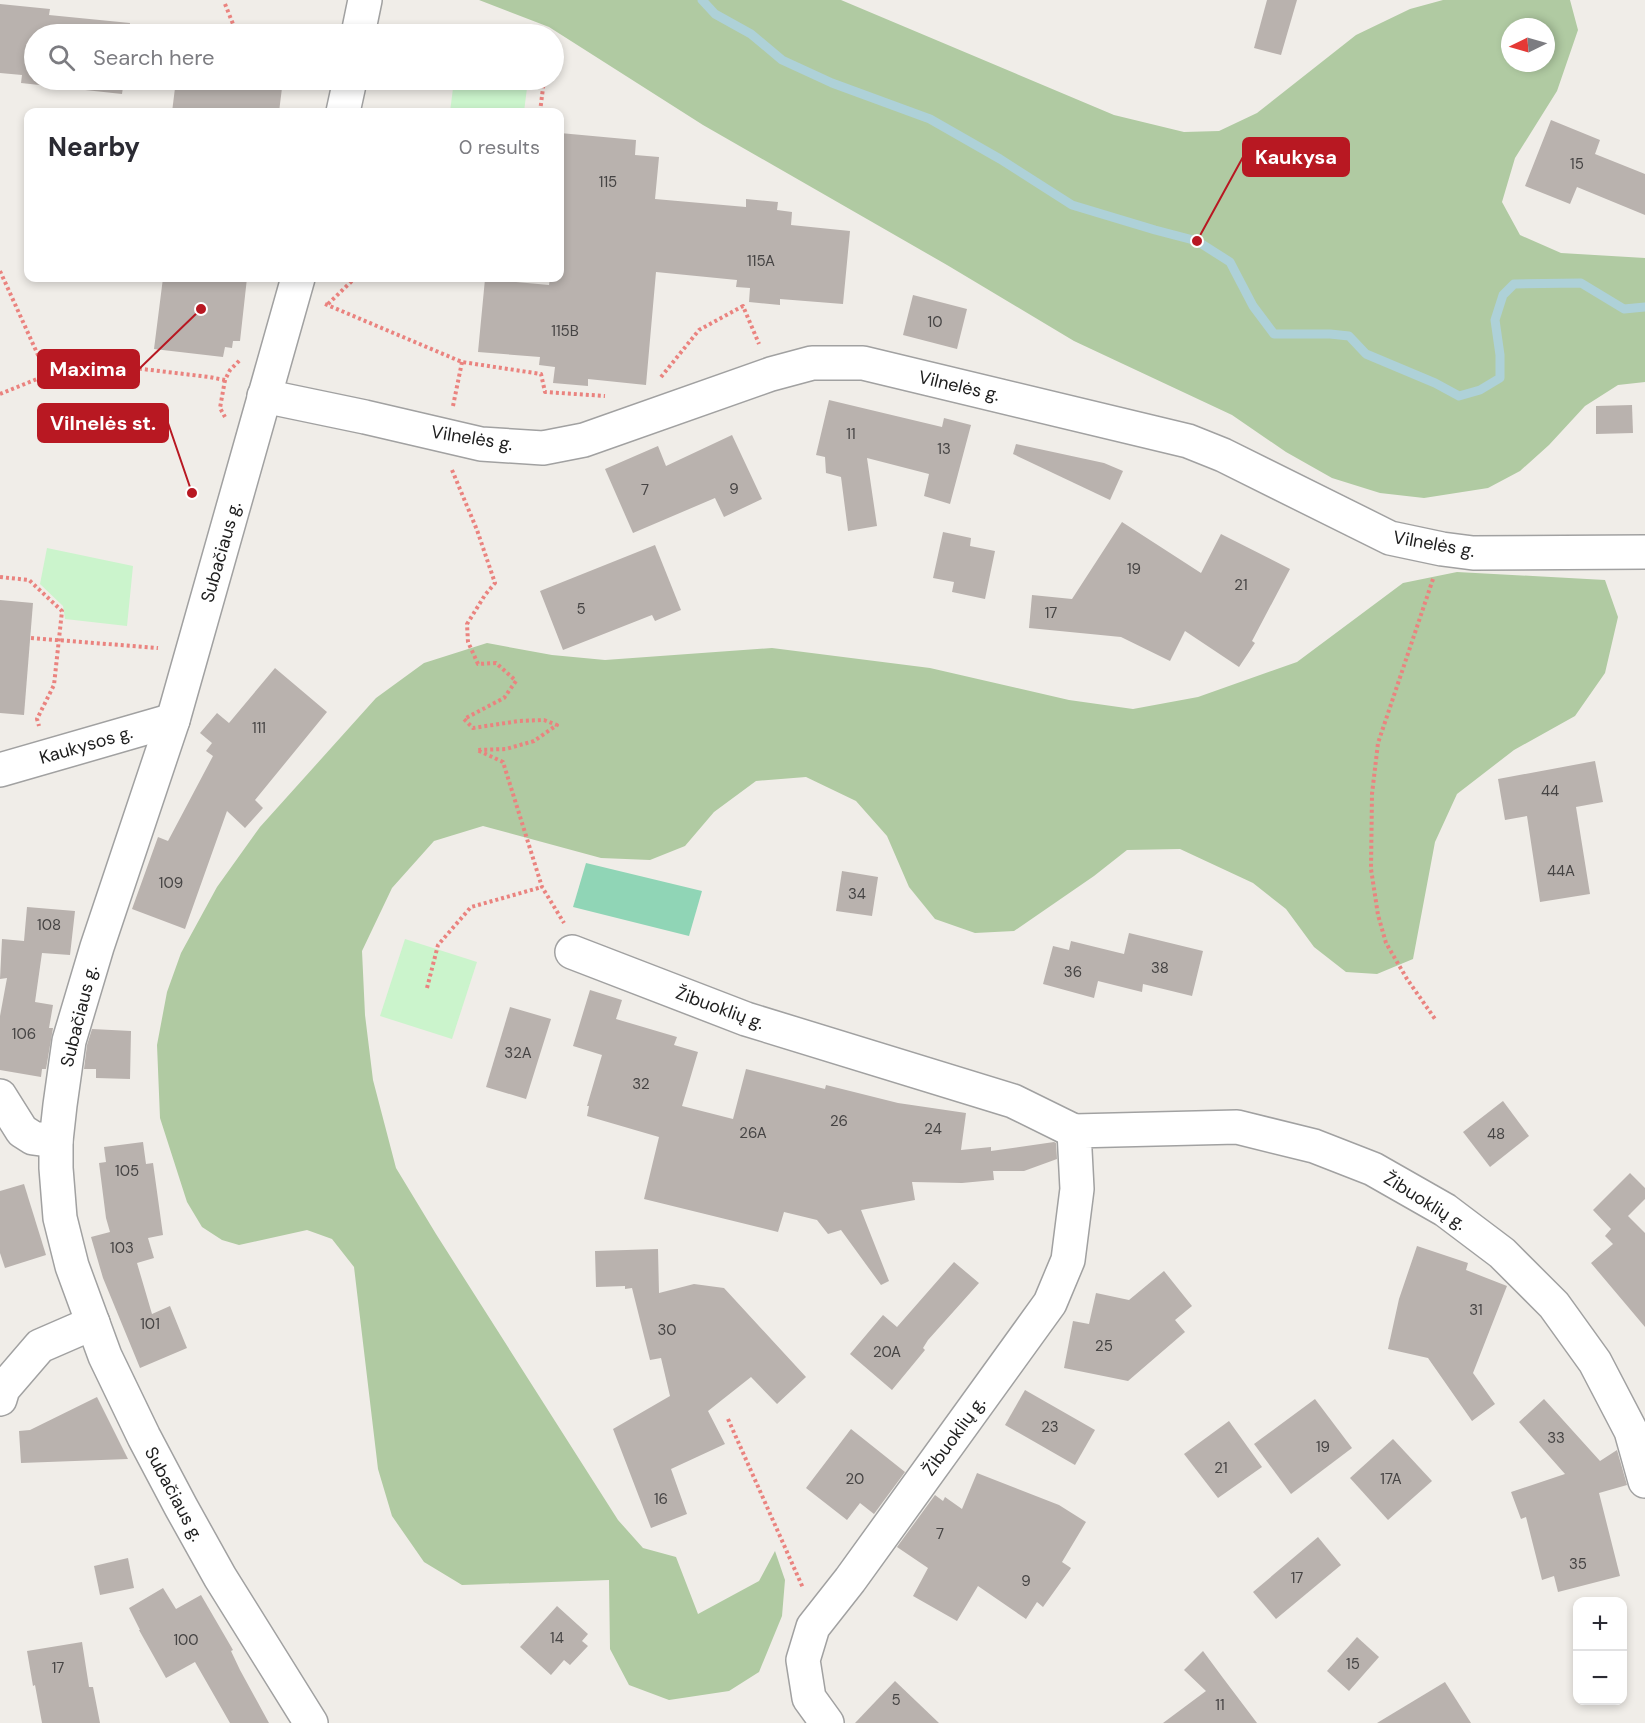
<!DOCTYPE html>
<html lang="en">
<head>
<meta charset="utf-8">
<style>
	:root { --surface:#fff; --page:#f2f2f3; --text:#2b2b33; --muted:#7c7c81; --line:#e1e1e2 }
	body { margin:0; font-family:"DM Sans",sans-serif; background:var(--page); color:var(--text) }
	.controls { position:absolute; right:18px; bottom:18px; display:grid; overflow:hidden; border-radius:12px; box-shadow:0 3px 9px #0003 }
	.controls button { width:54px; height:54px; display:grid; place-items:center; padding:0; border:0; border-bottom:2px solid var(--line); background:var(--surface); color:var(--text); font:30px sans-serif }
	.compass { position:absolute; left:1501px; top:18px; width:54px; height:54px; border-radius:50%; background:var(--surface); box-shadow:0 3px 9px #0003; rotate:265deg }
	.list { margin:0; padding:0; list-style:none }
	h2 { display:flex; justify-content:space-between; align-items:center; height:78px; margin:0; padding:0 24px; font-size:26px }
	h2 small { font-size:20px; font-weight:400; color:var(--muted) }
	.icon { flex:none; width:33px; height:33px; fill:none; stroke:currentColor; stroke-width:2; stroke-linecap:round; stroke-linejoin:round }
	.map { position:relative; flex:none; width:1645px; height:1723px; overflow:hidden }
	.search { position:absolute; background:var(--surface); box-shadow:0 3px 9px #0003; left:24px; top:24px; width:540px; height:66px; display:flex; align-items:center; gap:15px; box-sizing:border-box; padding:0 21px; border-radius:33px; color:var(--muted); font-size:22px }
	.panel { position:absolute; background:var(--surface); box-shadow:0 3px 9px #0003; left:24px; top:108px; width:540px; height:174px; border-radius:12px }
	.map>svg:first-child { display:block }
	.forest { fill:#b0caa2; fill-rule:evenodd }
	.park { fill:#cbf4cc }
	.pitch { fill:#90d5b6 }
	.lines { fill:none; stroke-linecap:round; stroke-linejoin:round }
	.stream { stroke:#aed1d8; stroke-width:9 }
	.building { fill:#b9b2ae }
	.minor-casing { stroke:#a1a1a1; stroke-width:36 }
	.path { stroke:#ea837f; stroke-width:4; stroke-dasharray:3 3; stroke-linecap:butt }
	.minor { stroke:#fff; stroke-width:33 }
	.labels { text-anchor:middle; stroke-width:4.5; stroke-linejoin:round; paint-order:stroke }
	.number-label { font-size:15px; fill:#464444 }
	.street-label { font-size:18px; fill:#202020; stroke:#fff }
	.leader { fill:none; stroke:#b81822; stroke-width:2 }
	.callout-dot { fill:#b81822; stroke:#fff; stroke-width:2 }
	.callout { fill:#b81822; stroke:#b81822; stroke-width:2 }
	.callout-label { font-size:20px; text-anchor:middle; font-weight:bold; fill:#fff }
</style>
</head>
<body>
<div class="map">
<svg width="1645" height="1723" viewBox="0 0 1645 1723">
	<rect width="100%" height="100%" fill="#f0ede8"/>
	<g class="forest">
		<path d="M479 0H841L1114 115 1184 132 1219 131 1257 113 1356 35 1410 9 1443 0H1570L1578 30 1557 91 1515 158 1502 202 1520 235 1561 253 1645 258V382L1618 385 1585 406 1549 445 1520 471 1488 488 1424 498 1380 493 1332 478 1286 452 1232 415 1074 341 947 265 703 125 549 27ZM1510 27H1546V63H1510Z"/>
		<polygon points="1457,572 1605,580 1618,617 1605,673 1575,716 1514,750 1457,794 1435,842 1413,959 1377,974 1346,972 1314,947 1286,909 1253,883 1180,849 1127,850 1094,876 1014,931 975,933 935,919 909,887 887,836 856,801 806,777 756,781 714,812 685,846 650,860 601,858 483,826 434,841 392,888 362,951 365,1015 373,1080 396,1168 436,1234 618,1520 643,1548 676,1557 698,1614 759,1581 775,1551 785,1580 782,1616 759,1672 729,1691 669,1700 629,1685 610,1649 609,1580 462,1585 424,1562 392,1516 378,1469 354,1267 332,1239 307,1230 239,1245 222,1240 202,1227 187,1202 160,1118 157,1045 167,992 181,953 217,887 260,827 376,698 424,663 487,643 552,655 605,660 772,648 930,668 1069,700 1133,709 1198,697 1297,662 1403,583"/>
	</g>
	<g class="park">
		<polygon points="454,80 528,80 524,112 450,112"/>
		<polygon points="47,548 133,566 127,626 65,619 63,606 40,584"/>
		<polygon points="405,939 477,962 452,1039 380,1016"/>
	</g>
	<polygon class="pitch" points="586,863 702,891 689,936 573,907"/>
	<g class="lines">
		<polyline class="stream" points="702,0 715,14 751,34 782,60 832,83 930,119 1000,159 1072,205 1155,230 1197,241 1230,262 1253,306 1274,334 1330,334 1349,336 1366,354 1435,383 1459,396 1480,390 1500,378 1500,355 1495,320 1503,295 1514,284 1581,283 1624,309 1645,307"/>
	</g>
	<g class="building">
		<polygon points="1267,0 1297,0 1281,55 1254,48"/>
		<polygon points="0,4 50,9 49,15 130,23 129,34 34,34 34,80 124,80 122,94 21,83 22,75 0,73"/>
		<polygon points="176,80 239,86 240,80 283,80 279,112 172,112"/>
		<polygon points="1551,120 1600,140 1595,154 1645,174 1645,215 1577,187 1570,204 1525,186"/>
		<polygon points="560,133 636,140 635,155 659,157 655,199 746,207 746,199 778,202 777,210 792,212 791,225 850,231 843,304 780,299 780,305 749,302 750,288 736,287 737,280 656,272 646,385 588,379 588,386 553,383 555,367 539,365 540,357 478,352 485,279 549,285 550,278 560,279"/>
		<polygon points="163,278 247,278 240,341 233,341 232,348 225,347 223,357 154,349"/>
		<polygon points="913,295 967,309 957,349 903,335"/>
		<polygon points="829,400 942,427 944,418 971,425 950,504 924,496 929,474 867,458 877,526 848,531 841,477 826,473 825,457 816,455"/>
		<polygon points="1632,405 1633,433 1596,434 1596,406"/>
		<polygon points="732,435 762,499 724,517 715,498 633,533 605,469 658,446 666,466"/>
		<polygon points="1016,444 1104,463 1123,471 1110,500 1013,454"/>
		<polygon points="1122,522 1201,573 1221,534 1290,569 1252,641 1255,643 1239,667 1185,631 1170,661 1121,637 1029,628 1032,595 1072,599"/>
		<polygon points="943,532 971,538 970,546 995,551 985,599 952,592 954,582 933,578"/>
		<polygon points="655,545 681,610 655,621 652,615 563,650 540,591"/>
		<polygon points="0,600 33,603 24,715 0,713"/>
		<polygon points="275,668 327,712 255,800 263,808 245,828 227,811 185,929 132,909 158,837 168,841 213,756 206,751 212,743 200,733 217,713 229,723"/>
		<polygon points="1595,761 1603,802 1576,807 1590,894 1540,902 1527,816 1505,820 1498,779"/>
		<polygon points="842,871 878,877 872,916 836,911"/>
		<polygon points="27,907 75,911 70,955 42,953 35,1002 53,1005 49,1028 53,1028 46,1069 42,1069 41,1077 0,1070 0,1016 7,978 0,979 2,939 24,941"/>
		<polygon points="1129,933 1203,951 1192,996 1143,984 1142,992 1098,981 1094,998 1043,984 1053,946 1069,950 1071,941 1124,954"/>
		<polygon points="590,990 622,1000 616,1019 677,1037 674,1045 698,1052 682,1106 733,1119 746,1069 825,1089 826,1085 898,1103 966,1113 961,1150 991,1147 991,1151 1054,1142 1056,1143 1057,1159 1024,1171 993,1171 994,1180 962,1183 912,1182 915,1200 861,1210 889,1281 881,1285 841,1230 828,1234 817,1220 784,1212 778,1232 644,1199 659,1137 587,1116 589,1106 587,1106 602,1055 573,1046"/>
		<polygon points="510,1007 551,1019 526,1099 486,1087"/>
		<polygon points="92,1029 131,1031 130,1079 96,1078 96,1069 84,1069 87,1045"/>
		<polygon points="1503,1101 1529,1136 1490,1167 1463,1132"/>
		<polygon points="143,1142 146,1164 153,1163 163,1235 148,1238 154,1258 137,1263 152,1314 170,1306 187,1348 140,1368 103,1278 91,1237 110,1232 106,1218 99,1163 106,1162 104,1147"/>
		<polygon points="1630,1173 1645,1188 1645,1199 1628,1216 1645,1233 1645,1327 1591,1263 1613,1244 1605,1236 1611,1229 1593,1210"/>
		<polygon points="24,1184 46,1255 5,1268 0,1253 0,1191"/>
		<polygon points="1417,1246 1468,1263 1466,1270 1507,1286 1473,1373 1495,1404 1472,1421 1428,1358 1388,1349 1399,1299"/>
		<polygon points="658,1249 659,1293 694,1284 724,1288 806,1377 777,1404 751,1377 708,1411 725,1444 671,1469 687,1514 651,1528 613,1429 670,1396 661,1358 650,1360 632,1288 625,1289 625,1286 596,1287 595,1251"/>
		<polygon points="954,1262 979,1283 928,1340 923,1348 925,1350 892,1390 850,1354 883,1315 897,1327"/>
		<polygon points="1164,1271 1192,1306 1175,1320 1185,1332 1128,1381 1064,1368 1073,1321 1089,1324 1096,1293 1129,1300"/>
		<polygon points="1025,1390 1095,1430 1075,1465 1005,1425"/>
		<polygon points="97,1397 128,1459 21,1463 19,1431 30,1430"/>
		<polygon points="1315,1399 1352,1448 1291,1494 1254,1444"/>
		<polygon points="1544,1399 1600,1461 1617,1450 1627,1485 1599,1493 1620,1576 1558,1592 1554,1576 1542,1580 1526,1517 1521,1519 1511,1492 1565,1474 1519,1422"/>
		<polygon points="1229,1421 1262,1467 1218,1498 1184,1454"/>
		<polygon points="851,1429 905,1472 874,1514 860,1503 847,1520 806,1488"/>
		<polygon points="1393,1439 1432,1481 1388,1520 1350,1478"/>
		<polygon points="977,1473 1059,1505 1086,1522 1062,1562 1071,1568 1043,1607 1037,1602 1026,1619 978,1586 957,1621 913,1596 928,1568 897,1547 935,1495 943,1501 945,1497 962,1509"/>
		<polygon points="1318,1537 1341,1565 1276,1619 1253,1592"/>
		<polygon points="128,1558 134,1588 100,1595 94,1566"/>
		<polygon points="163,1588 176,1609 201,1595 233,1650 231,1651 240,1670 269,1723 230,1723 195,1662 166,1678 139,1630 140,1630 129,1608"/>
		<polygon points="557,1606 588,1634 582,1641 588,1646 570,1665 564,1660 551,1675 520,1647"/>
		<polygon points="1357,1637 1379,1657 1349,1691 1327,1671"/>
		<polygon points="82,1642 89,1687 93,1687 100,1723 42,1723 35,1685 33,1686 27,1651"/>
		<polygon points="1203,1651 1223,1678 1257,1723 1163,1723 1206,1691 1184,1670"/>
		<polygon points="895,1681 939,1723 855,1723"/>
		<polygon points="1445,1682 1471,1723 1377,1723"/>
	</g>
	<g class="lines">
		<defs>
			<g id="minor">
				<polyline points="358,34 365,0"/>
				<polyline points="343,112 350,80"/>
				<polyline points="298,278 173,720 97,947 69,1041 60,1105 56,1141 56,1168 60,1218 72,1266 105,1356 144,1437 181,1507 220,1577 311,1723"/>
				<polyline points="264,396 365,417 481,444 543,448 584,440 771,374 812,363 863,363 1188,441 1223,455 1390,538 1442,549 1473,553 1645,552"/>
				<polyline points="0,770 173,720"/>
				<polyline points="572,952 746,1019 1013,1101 1074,1131"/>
				<polyline points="0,1096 22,1131 33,1138 56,1141"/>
				<polyline points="0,1399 3,1389 40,1346 93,1323"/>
				<polyline points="827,1723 809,1698 803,1660 813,1627 850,1580 1050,1303 1068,1260 1077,1189 1074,1131 1237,1127 1314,1146 1373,1169 1445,1210 1502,1253 1554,1305 1595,1362 1631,1431 1645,1481"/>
			</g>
		</defs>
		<use href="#minor" class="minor-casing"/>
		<g class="path">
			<polyline points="225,4 237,34"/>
			<polyline points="540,112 544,80"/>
			<polyline points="0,271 47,375"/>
			<polyline points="325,304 462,362 541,374 545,392 605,396"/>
			<polyline points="328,304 355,278"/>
			<polyline points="661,377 699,330 743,306 759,344"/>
			<polyline points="225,380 220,408 225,417"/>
			<polyline points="0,394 47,375 101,364 209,377 225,380 230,370 240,360"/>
			<polyline points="453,406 462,362"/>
			<polyline points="452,470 477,530 495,583 485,595 467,624 468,642 478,664 496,663 516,681 504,698 464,719 473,728 519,721 544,720 557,725 534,741 506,749 477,750 503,762 542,887 564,923"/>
			<polyline points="0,577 29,580 62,611 54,685 37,719 39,726"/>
			<polyline points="1433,579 1378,743 1372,794 1371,869 1378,915 1386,943 1407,979 1435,1019"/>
			<polyline points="31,638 158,648"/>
			<polyline points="427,988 438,945 471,907 542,887"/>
			<polyline points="728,1419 803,1588"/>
		</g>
		<use href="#minor" class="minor"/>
	</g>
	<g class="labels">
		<g class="number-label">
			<text x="1577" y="169">15</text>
			<text x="608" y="187">115</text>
			<text x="761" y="266">115A</text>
			<text x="935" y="327">10</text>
			<text x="565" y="336">115B</text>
			<text x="851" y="439">11</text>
			<text x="944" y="454">13</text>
			<text x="734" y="494">9</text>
			<text x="645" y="495">7</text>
			<text x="1134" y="574">19</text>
			<text x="1241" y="590">21</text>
			<text x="581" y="614">5</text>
			<text x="1051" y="618">17</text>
			<text x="259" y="733">111</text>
			<text x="1550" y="796">44</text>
			<text x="1561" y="876">44A</text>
			<text x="171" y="888">109</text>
			<text x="857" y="899">34</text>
			<text x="49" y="930">108</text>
			<text x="1160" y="973">38</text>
			<text x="1073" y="977">36</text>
			<text x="24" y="1039">106</text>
			<text x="518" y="1058">32A</text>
			<text x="641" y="1089">32</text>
			<text x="839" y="1126">26</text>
			<text x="933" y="1134">24</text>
			<text x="753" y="1138">26A</text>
			<text x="1496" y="1139">48</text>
			<text x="127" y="1176">105</text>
			<text x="122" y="1253">103</text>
			<text x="1476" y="1315">31</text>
			<text x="150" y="1329">101</text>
			<text x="667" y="1335">30</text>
			<text x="1104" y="1351">25</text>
			<text x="887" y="1357">20A</text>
			<text x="1050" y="1432">23</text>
			<text x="1556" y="1443">33</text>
			<text x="1323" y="1452">19</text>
			<text x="1221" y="1473">21</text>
			<text x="855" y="1484">20</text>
			<text x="1391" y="1484">17A</text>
			<text x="661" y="1504">16</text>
			<text x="940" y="1539">7</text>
			<text x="1578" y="1569">35</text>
			<text x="1297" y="1583">17</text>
			<text x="1026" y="1586">9</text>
			<text x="557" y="1643">14</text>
			<text x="186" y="1645">100</text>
			<text x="1353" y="1669">15</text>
			<text x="58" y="1673">17</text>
			<text x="896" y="1705">5</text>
			<text x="1220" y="1710">11</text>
		</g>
		<g class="street-label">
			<text transform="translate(959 386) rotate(13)" y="6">Vilnelės g.</text>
			<text transform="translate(472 438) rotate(9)" y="6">Vilnelės g.</text>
			<text transform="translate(1434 544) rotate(10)" y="6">Vilnelės g.</text>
			<text transform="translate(221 552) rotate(-74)" y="6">Subačiaus g.</text>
			<text transform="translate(86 745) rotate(-16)" y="6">Kaukysos g.</text>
			<text transform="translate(720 1008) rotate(20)" y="6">Žibuoklių g.</text>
			<text transform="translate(79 1016) rotate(-76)" y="6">Subačiaus g.</text>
			<text transform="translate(1425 1201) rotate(32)" y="6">Žibuoklių g.</text>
			<text transform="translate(954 1436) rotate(-54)" y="6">Žibuoklių g.</text>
			<text transform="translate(174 1494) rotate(62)" y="6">Subačiaus g.</text>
		</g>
	</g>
	<path class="leader" d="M1197 241L1243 157M201 309L139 369M192 493L168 423"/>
	<g class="callout-dot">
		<circle cx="1197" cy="241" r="6"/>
		<circle cx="201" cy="309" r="6"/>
		<circle cx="192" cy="493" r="6"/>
	</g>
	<g class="callout">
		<rect x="1243" y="138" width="106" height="38" rx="6"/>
		<rect x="38" y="350" width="101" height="38" rx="6"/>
		<rect x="38" y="404" width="130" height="38" rx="6"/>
	</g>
	<g class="callout-label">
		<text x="1296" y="164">Kaukysa</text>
		<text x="88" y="376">Maxima</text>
		<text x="103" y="430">Vilnelės st.</text>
	</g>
</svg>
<div class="controls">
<button>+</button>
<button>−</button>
</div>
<svg class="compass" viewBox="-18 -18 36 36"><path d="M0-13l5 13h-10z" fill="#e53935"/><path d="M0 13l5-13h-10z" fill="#7c7c81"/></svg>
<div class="search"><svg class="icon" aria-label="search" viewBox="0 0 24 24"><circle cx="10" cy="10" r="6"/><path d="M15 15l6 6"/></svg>Search here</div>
<section class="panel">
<h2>Nearby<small>0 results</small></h2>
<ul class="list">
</ul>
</section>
</div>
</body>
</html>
